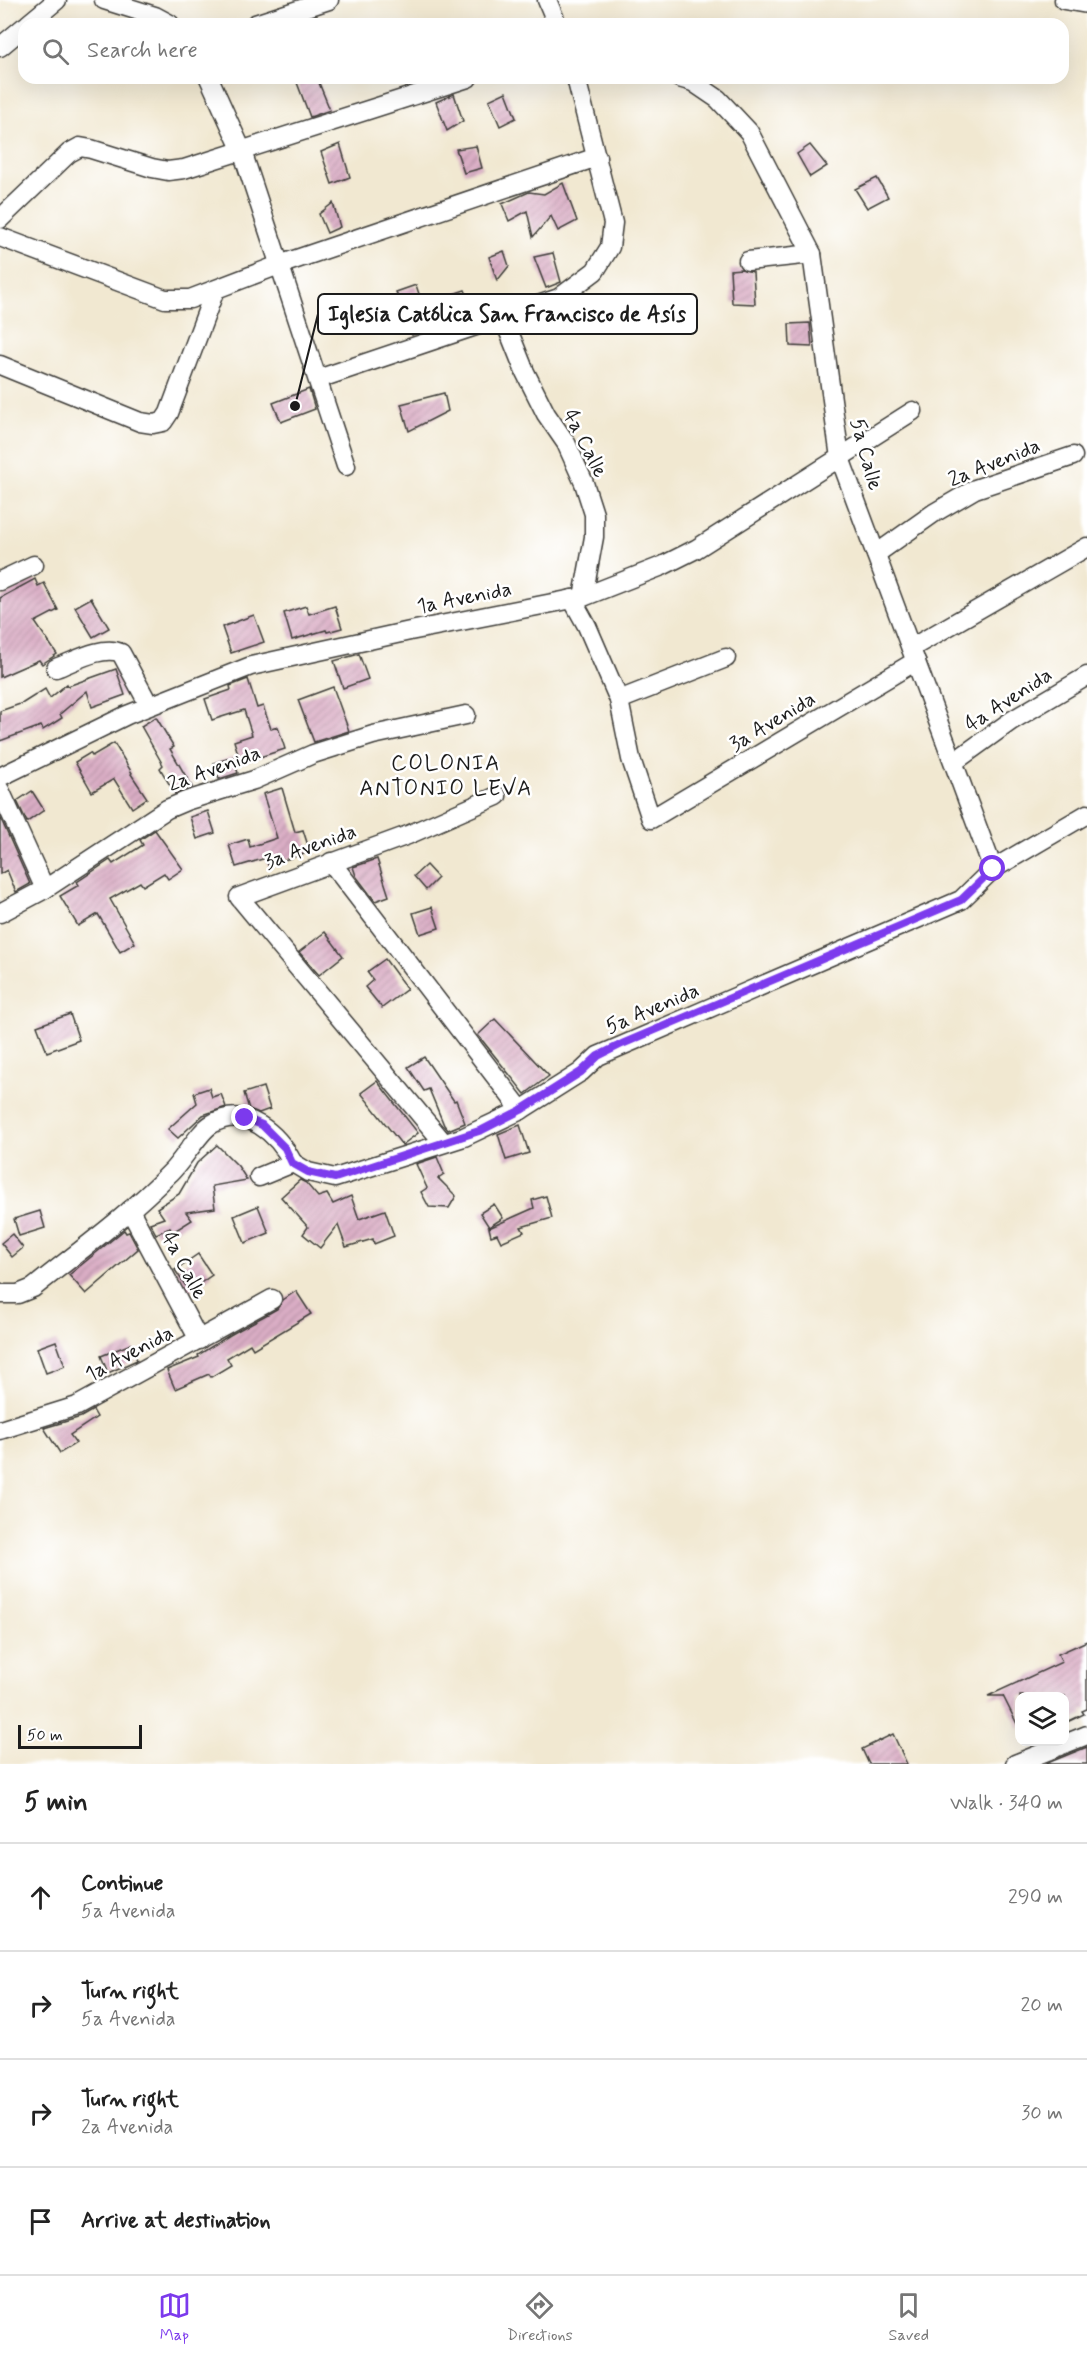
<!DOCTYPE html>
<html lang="en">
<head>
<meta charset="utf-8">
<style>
	:root { --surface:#fff; --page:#f6f6f6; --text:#222; --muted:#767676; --line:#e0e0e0; --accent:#7c3aed }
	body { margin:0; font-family:Mynerve,sans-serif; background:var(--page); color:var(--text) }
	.controls { position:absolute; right:18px; bottom:18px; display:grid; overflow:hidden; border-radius:12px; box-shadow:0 6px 24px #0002 }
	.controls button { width:54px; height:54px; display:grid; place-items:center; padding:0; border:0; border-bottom:2px solid var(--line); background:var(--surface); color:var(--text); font:30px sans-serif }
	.scale { position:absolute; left:18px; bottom:15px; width:124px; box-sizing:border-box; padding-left:6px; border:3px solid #1c1c1c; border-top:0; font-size:16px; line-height:21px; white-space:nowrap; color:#1c1c1c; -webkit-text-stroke:4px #fff; paint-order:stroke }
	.stop { position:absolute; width:18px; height:18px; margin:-14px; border:4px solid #7c3aed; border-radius:50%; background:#fff }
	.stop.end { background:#7c3aed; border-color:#fff; box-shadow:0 2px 6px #0008 }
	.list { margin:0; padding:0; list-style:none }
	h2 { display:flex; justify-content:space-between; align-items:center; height:78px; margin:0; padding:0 24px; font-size:26px }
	h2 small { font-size:20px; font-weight:400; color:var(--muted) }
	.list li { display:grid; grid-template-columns:39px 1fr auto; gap:18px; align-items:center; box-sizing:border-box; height:108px; padding:0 24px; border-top:2px solid var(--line) }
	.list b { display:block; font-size:22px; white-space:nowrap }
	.list p { margin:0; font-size:20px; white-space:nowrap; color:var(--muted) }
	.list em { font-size:20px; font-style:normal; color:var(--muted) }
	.icon { flex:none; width:33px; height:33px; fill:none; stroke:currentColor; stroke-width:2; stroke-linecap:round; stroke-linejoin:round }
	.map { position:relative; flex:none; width:1087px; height:1764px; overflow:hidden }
	.search { position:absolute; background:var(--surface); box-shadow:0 6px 24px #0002; left:18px; right:18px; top:18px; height:66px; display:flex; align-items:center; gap:15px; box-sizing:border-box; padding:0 21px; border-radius:18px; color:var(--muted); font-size:22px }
	.sheet { height:510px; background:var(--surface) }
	nav { display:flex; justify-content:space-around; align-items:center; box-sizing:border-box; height:84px; border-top:2px solid var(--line); background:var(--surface); font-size:16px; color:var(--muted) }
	nav a { display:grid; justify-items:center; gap:3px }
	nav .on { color:var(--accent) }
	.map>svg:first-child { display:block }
	.building { fill:url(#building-hatch) }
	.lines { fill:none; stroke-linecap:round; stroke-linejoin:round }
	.minor-casing { stroke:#3c3b37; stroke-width:21 }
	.minor { stroke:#fff; stroke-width:18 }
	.route { stroke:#7c3aed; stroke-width:8 }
	.labels { text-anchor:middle; stroke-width:5; stroke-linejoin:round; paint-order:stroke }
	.street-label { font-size:21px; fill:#1c1c1c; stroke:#fff }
	.neighbourhood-label { font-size:22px; letter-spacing:1.5px; fill:#1c1c1c; stroke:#fff }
	.leader { fill:none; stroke:#1c1c1c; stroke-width:2 }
	.callout-dot { fill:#1c1c1c; stroke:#fff; stroke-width:2 }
	.callout { fill:#fff; stroke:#1c1c1c; stroke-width:2 }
	.callout-label { font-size:22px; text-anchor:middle; font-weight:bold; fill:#1c1c1c }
</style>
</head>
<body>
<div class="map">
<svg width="1087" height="1764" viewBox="0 0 1087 1764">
	<defs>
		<pattern id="building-hatch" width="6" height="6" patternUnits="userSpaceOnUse" patternTransform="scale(1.5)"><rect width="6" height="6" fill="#daadc5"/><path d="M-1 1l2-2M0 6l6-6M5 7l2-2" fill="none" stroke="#ba94a9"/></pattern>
	</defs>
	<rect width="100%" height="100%" fill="#fff"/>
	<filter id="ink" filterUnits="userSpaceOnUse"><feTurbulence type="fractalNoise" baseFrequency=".0167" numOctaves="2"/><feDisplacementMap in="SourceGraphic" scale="12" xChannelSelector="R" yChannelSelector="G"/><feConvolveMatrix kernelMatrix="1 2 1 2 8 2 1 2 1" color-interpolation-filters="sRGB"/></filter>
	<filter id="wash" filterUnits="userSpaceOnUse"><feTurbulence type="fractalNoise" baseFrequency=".008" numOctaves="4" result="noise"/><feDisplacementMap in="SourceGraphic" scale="24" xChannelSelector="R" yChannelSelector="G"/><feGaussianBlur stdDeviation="1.35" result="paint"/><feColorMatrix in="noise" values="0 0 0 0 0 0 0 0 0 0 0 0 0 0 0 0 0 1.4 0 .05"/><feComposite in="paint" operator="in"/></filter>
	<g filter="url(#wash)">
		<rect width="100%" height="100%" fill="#f1e8d1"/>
		<g id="blocks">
			<g class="building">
				<polygon points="303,78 317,78 330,110 310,117 296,80"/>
				<polygon points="506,92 516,118 500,126 489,100"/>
				<polygon points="454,94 463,121 447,131 436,102"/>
				<polygon points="340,144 350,177 332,184 321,152"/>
				<polygon points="810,145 827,166 810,177 797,154"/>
				<polygon points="476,146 482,168 464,173 456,149"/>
				<polygon points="877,178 888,197 867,208 855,189"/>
				<polygon points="563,183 577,221 558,231 551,216 533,237 527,211 509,221 502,204 529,192 544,194"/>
				<polygon points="333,203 340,227 327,233 319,214"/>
				<polygon points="504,251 509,266 497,281 489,257"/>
				<polygon points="553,253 561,282 546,288 534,257"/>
				<polygon points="741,269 753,272 755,304 732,303 730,270"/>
				<polygon points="416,285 430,327 412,335 396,292"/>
				<polygon points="465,290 476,314 455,321 450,295"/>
				<polygon points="810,323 812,347 790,346 789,324"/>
				<polygon points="309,389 315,409 281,422 273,403"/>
				<polygon points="444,393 448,411 409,431 401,404"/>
				<polygon points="35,579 38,586 44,583 58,610 35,622 57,654 42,664 39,660 0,677 0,598"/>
				<polygon points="91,598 109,628 93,637 75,607"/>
				<polygon points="306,606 309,614 335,606 342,628 327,632 326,630 292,640 284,613"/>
				<polygon points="254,615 264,642 231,653 222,627"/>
				<polygon points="359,654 368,679 343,688 334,661"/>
				<polygon points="116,669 125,695 92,707 87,691 60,714 62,718 43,730 41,726 0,741 0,711 23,703 45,689 50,698 67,684 68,686"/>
				<polygon points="248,679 257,708 263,706 271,729 278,727 285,749 241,763 234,741 252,735 244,710 212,720 205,699 231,690 230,686"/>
				<polygon points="333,687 349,731 314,742 298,700"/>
				<polygon points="156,717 174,747 170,749 192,787 175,794 160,768 163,765 141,726"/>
				<polygon points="114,743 132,773 131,774 147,798 132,808 114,779 92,792 75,762 90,753 92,756"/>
				<polygon points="233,757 238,773 219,779 214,763"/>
				<polygon points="282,788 295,832 303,830 310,852 268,865 266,858 236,867 229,845 248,839 250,847 277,838 263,794"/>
				<polygon points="32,791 44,810 27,822 17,801"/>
				<polygon points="208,811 215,833 197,839 190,817"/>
				<polygon points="0,817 30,884 16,892 7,870 0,874"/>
				<polygon points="155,830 183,869 168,879 164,873 143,886 140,882 110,899 135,943 120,952 98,914 78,926 60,896 79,885 77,882 110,860 113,864 143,845 140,840"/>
				<polygon points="377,859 389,896 375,901 356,876 353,867"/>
				<polygon points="426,865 438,878 426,890 414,876"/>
				<polygon points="432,907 439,928 420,934 413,913"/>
				<polygon points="325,932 343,956 319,975 299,952"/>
				<polygon points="385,959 407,989 382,1008 365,987 373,980 367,972"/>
				<polygon points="70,1014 79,1040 47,1052 37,1026"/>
				<polygon points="495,1019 549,1076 525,1094 478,1035"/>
				<polygon points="424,1057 454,1101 456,1100 465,1123 448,1130 444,1125 429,1089 424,1091 408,1067"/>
				<polygon points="377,1081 418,1133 402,1145 361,1093"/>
				<polygon points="263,1087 270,1109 259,1113 249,1109 244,1093"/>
				<polygon points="209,1088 212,1097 221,1094 226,1107 203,1115 178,1138 168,1129 197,1103 194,1093"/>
				<polygon points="520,1125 529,1153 506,1160 498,1134"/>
				<polygon points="217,1145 238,1166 247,1180 212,1186 215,1208 186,1212 192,1220 173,1232 170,1228 156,1234 150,1223 164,1218 157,1208 179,1194 197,1163"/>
				<polygon points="437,1157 444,1174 438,1178 456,1196 449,1208 429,1207 421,1192 427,1188 416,1164"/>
				<polygon points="300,1180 306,1183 318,1197 327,1194 333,1204 351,1196 359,1219 385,1210 394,1236 374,1244 373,1239 346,1247 338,1225 320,1248 303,1234 308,1227 281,1197"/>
				<polygon points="546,1196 552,1218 521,1227 524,1232 501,1242 497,1234 491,1236 489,1228 534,1208 532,1200"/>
				<polygon points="494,1204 503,1218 489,1227 480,1213"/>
				<polygon points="258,1206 269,1233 245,1243 234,1216"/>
				<polygon points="40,1211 45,1228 19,1236 14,1219"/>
				<polygon points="124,1230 126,1233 129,1232 138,1249 86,1294 69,1275"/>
				<polygon points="12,1234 23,1248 12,1257 1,1243"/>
				<polygon points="198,1254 212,1275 189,1291 175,1270"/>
				<polygon points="296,1291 311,1314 253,1349 250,1344 227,1358 231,1365 211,1377 209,1374 175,1389 167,1370 199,1357 198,1355 230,1335 277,1309 283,1300"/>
				<polygon points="56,1341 65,1366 46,1373 37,1348"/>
				<polygon points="131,1344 137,1360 108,1373 101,1356"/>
				<polygon points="93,1410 97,1417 70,1435 76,1443 60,1453 44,1428 81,1417"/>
				<polygon points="1087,1641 1087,1709 1082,1711 1084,1714 1065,1723 1065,1696 1020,1696 1020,1730 1003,1696 988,1696 1062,1662 1058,1654"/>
				<polygon points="893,1734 907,1764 869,1764 862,1749"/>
				<polygon points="1087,1747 1087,1764 1045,1764"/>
			</g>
		</g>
	</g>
	<g filter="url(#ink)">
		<use href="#blocks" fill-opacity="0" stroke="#3c3b37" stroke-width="1.5"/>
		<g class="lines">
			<defs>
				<g id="minor">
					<polyline points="104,0 155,16 170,24"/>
					<polyline points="547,0 557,24"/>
					<polyline points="1064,0 1087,4"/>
					<polyline points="28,24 57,0"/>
					<polyline points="255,24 329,0"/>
					<polyline points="0,47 24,27"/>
					<polyline points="209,78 242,151 346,466"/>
					<polyline points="679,78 693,82 718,99 749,132 812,254 840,458 993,869"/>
					<polyline points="0,219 69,153 80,147 91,149 152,168 168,171 184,169 468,78"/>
					<polyline points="0,237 165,299 190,299 279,265 597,157"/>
					<polyline points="748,261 812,254"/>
					<polyline points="503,317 525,372 546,414 566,443 584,483 594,514 594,537 583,597"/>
					<polyline points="0,365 140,422 153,424 163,422 169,413 215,290"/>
					<polyline points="318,379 559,298 595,271 610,247 613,223 576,78"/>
					<polyline points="876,554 934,513 975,489 1073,456"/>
					<polyline points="0,581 34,565"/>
					<polyline points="572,599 587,626 619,700 631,759 651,819 916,661"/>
					<polyline points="911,648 1087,547"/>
					<path d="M56 668C75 661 102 645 121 653L149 705"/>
					<polyline points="619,700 726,658"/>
					<polyline points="954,762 1011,721 1087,676"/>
					<polyline points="0,777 127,715 251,666 410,631 583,597 662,566 696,549 913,411"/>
					<polyline points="0,790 45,889"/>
					<polyline points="331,862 521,1110"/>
					<polyline points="0,913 45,889 167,809 186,801 254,780 313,754 373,735 466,715"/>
					<polyline points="443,1142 239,897 408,835 497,796"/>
					<polyline points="293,1163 308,1172 335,1178 464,1137 521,1110 581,1072 598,1056 961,900 993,869 1087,814"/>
					<polyline points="259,1177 293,1163"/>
					<polyline points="130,1210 199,1340"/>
					<path d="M0 1294H18L33 1288C79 1251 128 1216 170 1173 182 1162 200 1130 212 1124 246 1104 278 1134 293 1163"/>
					<polyline points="0,1430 77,1406 272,1299"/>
					<polyline points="1015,1764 1087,1735"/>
				</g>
			</defs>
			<use href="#minor" class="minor-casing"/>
			<use href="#minor" class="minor"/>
		</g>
	</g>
	<g class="lines" filter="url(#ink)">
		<polyline class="route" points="245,1118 262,1125 285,1148 292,1163 308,1172 335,1178 482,1130 521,1110 581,1072 598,1056 622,1044 961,900 993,869"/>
	</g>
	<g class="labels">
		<g class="street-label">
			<text transform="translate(586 443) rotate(63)" y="7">4a Calle</text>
			<text transform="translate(867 454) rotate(75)" y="7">5a Calle</text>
			<text transform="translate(994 462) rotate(-22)" y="7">2a Avenida</text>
			<text transform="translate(464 597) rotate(-11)" y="7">1a Avenida</text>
			<text transform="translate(1008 699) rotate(-33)" y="7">4a Avenida</text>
			<text transform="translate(772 721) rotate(-31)" y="7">3a Avenida</text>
			<text transform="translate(214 768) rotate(-20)" y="7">2a Avenida</text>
			<text transform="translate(310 846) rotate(-20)" y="7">3a Avenida</text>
			<text transform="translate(652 1008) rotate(-23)" y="7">5a Avenida</text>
			<text transform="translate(185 1265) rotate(62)" y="7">4a Calle</text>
			<text transform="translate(129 1353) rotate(-28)" y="7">1a Avenida</text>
		</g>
		<g class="neighbourhood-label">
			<text x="446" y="770">COLONIA<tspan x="446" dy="25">ANTONIO LEVA</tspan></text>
		</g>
	</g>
	<path class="leader" d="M295 406L318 314"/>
	<circle class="callout-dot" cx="295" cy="406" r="6"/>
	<rect class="callout" x="318" y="294" width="379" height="40" rx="6"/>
	<g class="callout-label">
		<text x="507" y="321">Iglesia Católica San Francisco de Asís</text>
	</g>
</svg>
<div class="controls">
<button><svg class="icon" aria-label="layers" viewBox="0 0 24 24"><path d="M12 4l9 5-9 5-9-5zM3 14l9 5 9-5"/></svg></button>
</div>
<div class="scale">50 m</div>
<div class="stop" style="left:993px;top:869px"></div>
<div class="stop end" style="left:245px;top:1118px"></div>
<div class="search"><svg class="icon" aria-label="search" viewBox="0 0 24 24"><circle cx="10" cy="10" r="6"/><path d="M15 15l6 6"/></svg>Search here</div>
</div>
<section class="sheet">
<h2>5 min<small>Walk · 340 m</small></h2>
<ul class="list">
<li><svg class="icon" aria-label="ahead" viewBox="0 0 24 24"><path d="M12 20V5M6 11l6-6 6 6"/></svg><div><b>Continue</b><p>5a Avenida</p></div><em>290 m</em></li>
<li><svg class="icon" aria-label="right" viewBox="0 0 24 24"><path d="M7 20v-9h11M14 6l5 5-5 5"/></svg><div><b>Turn right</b><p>5a Avenida</p></div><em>20 m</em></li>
<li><svg class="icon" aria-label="right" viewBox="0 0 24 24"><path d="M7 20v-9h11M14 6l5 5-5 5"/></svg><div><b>Turn right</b><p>2a Avenida</p></div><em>30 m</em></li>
<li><svg class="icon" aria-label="arrive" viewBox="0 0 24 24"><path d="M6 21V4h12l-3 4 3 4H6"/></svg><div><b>Arrive at destination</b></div></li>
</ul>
</section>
<nav>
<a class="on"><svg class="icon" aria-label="map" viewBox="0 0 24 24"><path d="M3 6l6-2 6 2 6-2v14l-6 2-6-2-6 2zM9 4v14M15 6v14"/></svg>Map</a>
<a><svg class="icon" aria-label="directions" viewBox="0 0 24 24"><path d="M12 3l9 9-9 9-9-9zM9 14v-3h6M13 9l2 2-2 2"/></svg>Directions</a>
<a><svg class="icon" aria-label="saved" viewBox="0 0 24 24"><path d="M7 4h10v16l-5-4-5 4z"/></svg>Saved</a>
</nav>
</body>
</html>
